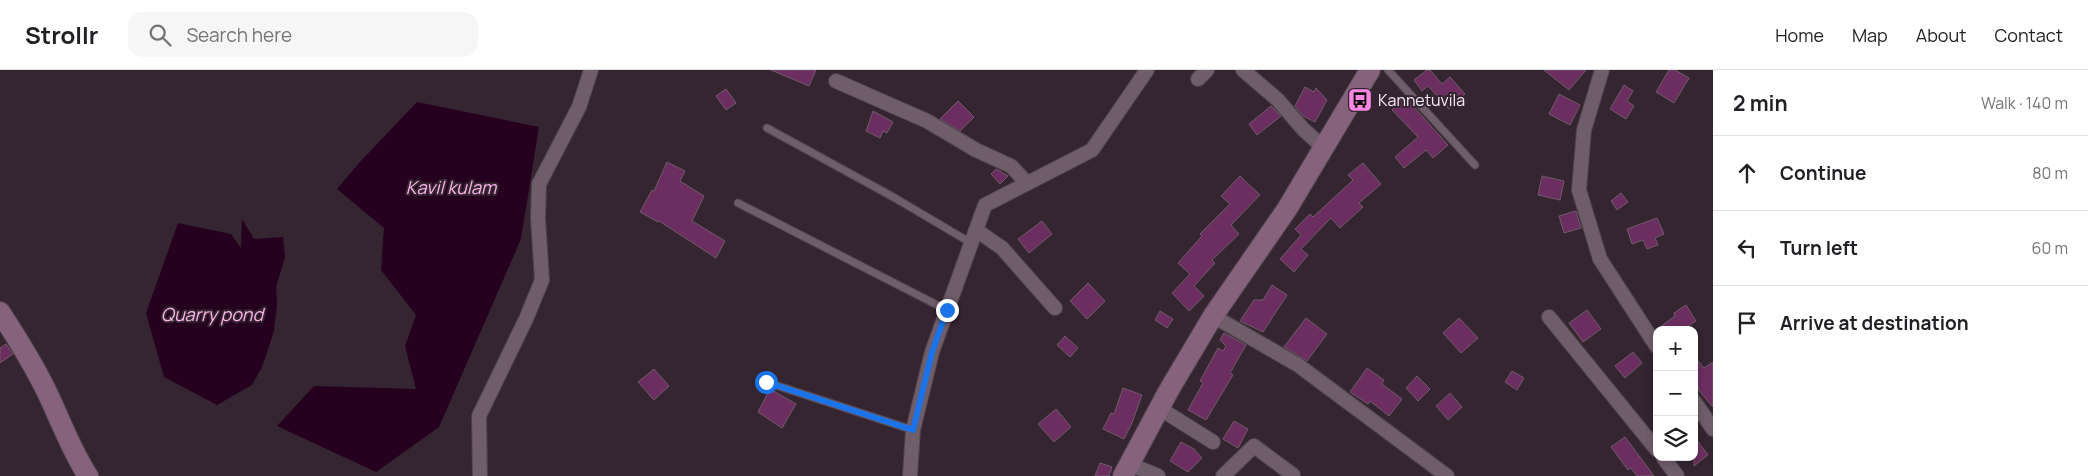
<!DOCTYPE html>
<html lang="en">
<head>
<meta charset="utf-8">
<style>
	:root { --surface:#fff; --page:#f6f6f6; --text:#202124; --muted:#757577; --line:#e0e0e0 }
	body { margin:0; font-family:Manrope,sans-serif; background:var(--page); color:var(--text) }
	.controls { position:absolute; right:15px; bottom:15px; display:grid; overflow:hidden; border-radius:10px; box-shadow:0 2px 8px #0003 }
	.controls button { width:45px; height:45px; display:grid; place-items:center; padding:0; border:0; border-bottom:1px solid var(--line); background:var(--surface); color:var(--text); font:25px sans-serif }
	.stop { position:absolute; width:15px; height:15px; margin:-11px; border:4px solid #1a73e8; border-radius:50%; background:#fff }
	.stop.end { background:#1a73e8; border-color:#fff; box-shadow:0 1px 5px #0008 }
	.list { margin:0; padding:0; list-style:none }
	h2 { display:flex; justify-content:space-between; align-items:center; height:65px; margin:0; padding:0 20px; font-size:21px }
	h2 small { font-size:16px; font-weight:400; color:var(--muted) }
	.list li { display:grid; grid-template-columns:32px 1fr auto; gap:15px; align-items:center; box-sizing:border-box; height:75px; padding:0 20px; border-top:1px solid var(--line) }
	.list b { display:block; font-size:19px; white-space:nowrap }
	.list em { font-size:16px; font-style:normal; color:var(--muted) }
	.icon { flex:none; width:28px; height:28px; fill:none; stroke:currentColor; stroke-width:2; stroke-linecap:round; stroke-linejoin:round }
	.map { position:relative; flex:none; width:1713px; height:406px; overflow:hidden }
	header { display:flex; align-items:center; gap:30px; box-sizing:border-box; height:70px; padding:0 25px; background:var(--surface); border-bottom:1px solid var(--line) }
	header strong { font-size:24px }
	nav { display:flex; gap:28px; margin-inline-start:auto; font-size:18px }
	.search { width:350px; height:45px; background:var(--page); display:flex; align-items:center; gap:12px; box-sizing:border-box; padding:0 18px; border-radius:15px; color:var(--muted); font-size:19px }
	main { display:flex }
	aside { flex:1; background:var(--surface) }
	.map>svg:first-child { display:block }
	.water { fill:#26001f }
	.building { fill:#6c2e60; stroke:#6e5c69 }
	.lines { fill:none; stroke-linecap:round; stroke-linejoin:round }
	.lane-casing { stroke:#50434d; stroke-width:9 }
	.street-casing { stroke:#50434d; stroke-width:16 }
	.secondary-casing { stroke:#50434d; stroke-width:22 }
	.lane { stroke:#6f5d6a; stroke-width:7 }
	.street { stroke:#6f5d6a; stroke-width:14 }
	.secondary { stroke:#86627d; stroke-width:20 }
	.route { stroke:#1a73e8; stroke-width:6 }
	.labels { text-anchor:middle; stroke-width:4; stroke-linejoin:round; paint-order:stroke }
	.poi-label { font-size:16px; fill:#f7ecf4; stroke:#342530; text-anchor:start }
	.water-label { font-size:18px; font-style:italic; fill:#fdb3eb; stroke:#342530 }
</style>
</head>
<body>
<header>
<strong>Strollr</strong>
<div class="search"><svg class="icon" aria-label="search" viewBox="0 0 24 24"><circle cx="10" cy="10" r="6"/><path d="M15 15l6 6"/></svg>Search here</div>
<nav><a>Home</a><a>Map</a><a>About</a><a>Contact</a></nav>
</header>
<main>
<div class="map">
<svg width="1713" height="406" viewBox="0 0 1713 406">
	<rect width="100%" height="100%" fill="#342530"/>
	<g class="water">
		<polygon points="417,32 539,57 521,169 439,357 376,402 277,356 314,316 416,319 405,276 416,245 381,200 384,158 337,119 359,93"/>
		<polygon points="242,149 254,169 283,167 285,187 276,217 277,234 274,261 262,297 252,315 217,335 164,307 146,243 178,153 231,164 241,178"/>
	</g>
	<g class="building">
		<polygon points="771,0 816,0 809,16"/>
		<polygon points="1427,0 1430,0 1442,14 1450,7 1465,24 1449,39 1428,16 1422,21 1414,10"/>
		<polygon points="1544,0 1586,0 1569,20"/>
		<polygon points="1669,0 1675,0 1689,8 1674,33 1656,22"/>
		<polygon points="1624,15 1633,21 1627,31 1634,36 1626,49 1610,39"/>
		<polygon points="1305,17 1314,22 1316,18 1327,30 1315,52 1303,46 1295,36"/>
		<polygon points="726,19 736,33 726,40 716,26"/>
		<polygon points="1559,24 1580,35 1570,55 1549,44"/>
		<polygon points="1405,27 1448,75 1433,88 1426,80 1404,98 1395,87 1418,67 1392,40"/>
		<polygon points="958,31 974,47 960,61 940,49"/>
		<polygon points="1271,36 1281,46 1257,65 1249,54"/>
		<polygon points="873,41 893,52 887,63 883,61 880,68 866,61"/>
		<polygon points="667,92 685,101 680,111 704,126 692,151 725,171 716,188 659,151 658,152 640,142 652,120 654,121"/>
		<polygon points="1363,93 1381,114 1359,133 1363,137 1340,158 1331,148 1301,179 1308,185 1294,202 1280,189 1301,165 1295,159 1310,144 1313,147 1353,110 1348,105"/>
		<polygon points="996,99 1008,106 1000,114 991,104"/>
		<polygon points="1240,106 1260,125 1231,155 1239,164 1212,190 1215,193 1194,216 1204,226 1189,241 1172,223 1190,204 1178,193 1202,166 1200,164 1230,134 1221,126"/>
		<polygon points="1542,106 1564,111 1560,130 1538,125"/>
		<polygon points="1621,123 1628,132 1617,140 1611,131"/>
		<polygon points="1576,141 1581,158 1564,163 1559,146"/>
		<polygon points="1657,148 1664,164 1655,168 1658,175 1647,179 1643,170 1632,174 1627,159"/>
		<polygon points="1042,151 1052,164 1029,183 1018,169"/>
		<polygon points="1088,213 1105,231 1087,249 1070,231"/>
		<polygon points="1272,215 1287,225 1263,262 1240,251 1254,230 1263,230"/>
		<polygon points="1686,235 1696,251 1682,260 1656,260 1675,246 1674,243"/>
		<polygon points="1587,240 1601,259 1583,272 1569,253"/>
		<polygon points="1160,241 1173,249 1167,258 1155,250"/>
		<polygon points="1306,248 1327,264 1307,291 1284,277"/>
		<polygon points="1459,248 1478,268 1461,283 1443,263"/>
		<polygon points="1224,263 1246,275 1230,303 1233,305 1206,350 1188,340 1203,313 1200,311 1218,278 1223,281 1226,276 1220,270"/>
		<polygon points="1065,266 1078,278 1070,287 1057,275"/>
		<polygon points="6,274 13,284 0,293 0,278"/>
		<polygon points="1633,282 1642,293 1625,308 1615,296"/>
		<polygon points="1694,286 1704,298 1713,292 1713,337 1700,322 1694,310"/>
		<polygon points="1367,298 1384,310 1382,314 1402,329 1389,346 1370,331 1368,334 1350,322"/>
		<polygon points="654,299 669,316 654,330 638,312"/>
		<polygon points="1512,301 1524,308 1517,320 1505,312"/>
		<polygon points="1417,306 1430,319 1418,331 1406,318"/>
		<polygon points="1123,318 1142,325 1132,353 1124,369 1103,359 1111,343 1114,344"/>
		<polygon points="770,319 796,334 782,358 758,342"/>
		<polygon points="1450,323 1462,337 1448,350 1436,336"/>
		<polygon points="1056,339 1071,357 1054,372 1038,354"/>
		<polygon points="1234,351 1248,359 1238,378 1223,369"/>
		<polygon points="1694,366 1708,385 1694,396"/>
		<polygon points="1625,367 1654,406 1637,406 1631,398 1628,400 1611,377"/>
		<polygon points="1181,372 1194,379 1202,388 1188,402 1170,391"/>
		<polygon points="1100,393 1112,397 1109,406 1095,406"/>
	</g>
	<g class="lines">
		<defs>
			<g id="lane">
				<polyline points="1388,0 1475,95"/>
				<polyline points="767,58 895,128 971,173"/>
				<polyline points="738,133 947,240"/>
				<polyline points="766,312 913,360"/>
			</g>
			<g id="street">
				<polyline points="1243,0 1278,30 1303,59 1324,78"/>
				<polyline points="1602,0 1584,60 1579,120 1600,189 1657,277"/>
				<polyline points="1198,9 1207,0"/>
				<polyline points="836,11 927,51 976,80 1011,96 1027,113"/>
				<polyline points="976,160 1002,178 1055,238"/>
				<polyline points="1213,246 1298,295 1447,406"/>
				<polyline points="1549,247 1657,380"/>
				<polyline points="1694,331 1713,359"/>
				<polyline points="1159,338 1213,372"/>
				<polyline points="1663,387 1677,406"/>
				<polyline points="1129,394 1158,406"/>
				<polyline points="480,406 479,346 526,249 542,210 538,148 539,114 579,37 591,0"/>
				<polyline points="910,406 913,360 932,282 985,135 1092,80 1147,0"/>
				<polyline points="1223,406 1254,376 1293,405"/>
			</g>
			<g id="secondary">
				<path d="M0 242C19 271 38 301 52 333 64 359 72 381 88 406"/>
				<polyline points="1123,406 1169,320 1213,246 1287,139 1370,0"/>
			</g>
		</defs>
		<use href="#lane" class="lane-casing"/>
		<use href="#street" class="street-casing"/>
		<use href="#secondary" class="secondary-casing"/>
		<use href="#lane" class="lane"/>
		<use href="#street" class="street"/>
		<use href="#secondary" class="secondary"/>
	</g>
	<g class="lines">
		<polyline class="route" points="766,312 913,360 932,282 947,240"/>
	</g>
	<defs>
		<symbol id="bus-square" viewBox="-11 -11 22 22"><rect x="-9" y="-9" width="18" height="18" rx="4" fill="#fc86e3" stroke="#342530"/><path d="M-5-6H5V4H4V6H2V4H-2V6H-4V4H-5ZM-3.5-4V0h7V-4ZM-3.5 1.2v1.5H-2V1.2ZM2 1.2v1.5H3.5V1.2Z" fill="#111"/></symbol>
	</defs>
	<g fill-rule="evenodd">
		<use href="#bus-square" x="1346" y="16" width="28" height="28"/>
	</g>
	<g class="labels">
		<g class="poi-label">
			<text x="1378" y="36">Kannetuvila</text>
		</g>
		<g class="water-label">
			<text x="451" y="124">Kavil kulam</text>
			<text x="212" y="251">Quarry pond</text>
		</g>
	</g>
</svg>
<div class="controls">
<button>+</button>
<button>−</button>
<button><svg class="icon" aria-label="layers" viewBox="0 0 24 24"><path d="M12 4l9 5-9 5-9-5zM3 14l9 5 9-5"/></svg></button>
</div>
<div class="stop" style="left:766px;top:312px"></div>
<div class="stop end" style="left:947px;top:240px"></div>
</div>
<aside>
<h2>2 min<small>Walk · 140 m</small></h2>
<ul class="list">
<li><svg class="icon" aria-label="ahead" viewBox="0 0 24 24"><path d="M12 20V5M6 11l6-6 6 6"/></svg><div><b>Continue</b></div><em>80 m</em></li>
<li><svg class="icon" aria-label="left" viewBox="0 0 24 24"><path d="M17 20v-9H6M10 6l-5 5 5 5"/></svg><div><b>Turn left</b></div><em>60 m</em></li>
<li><svg class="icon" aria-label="arrive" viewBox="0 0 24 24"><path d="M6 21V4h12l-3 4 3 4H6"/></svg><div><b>Arrive at destination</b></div></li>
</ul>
</aside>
</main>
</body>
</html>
